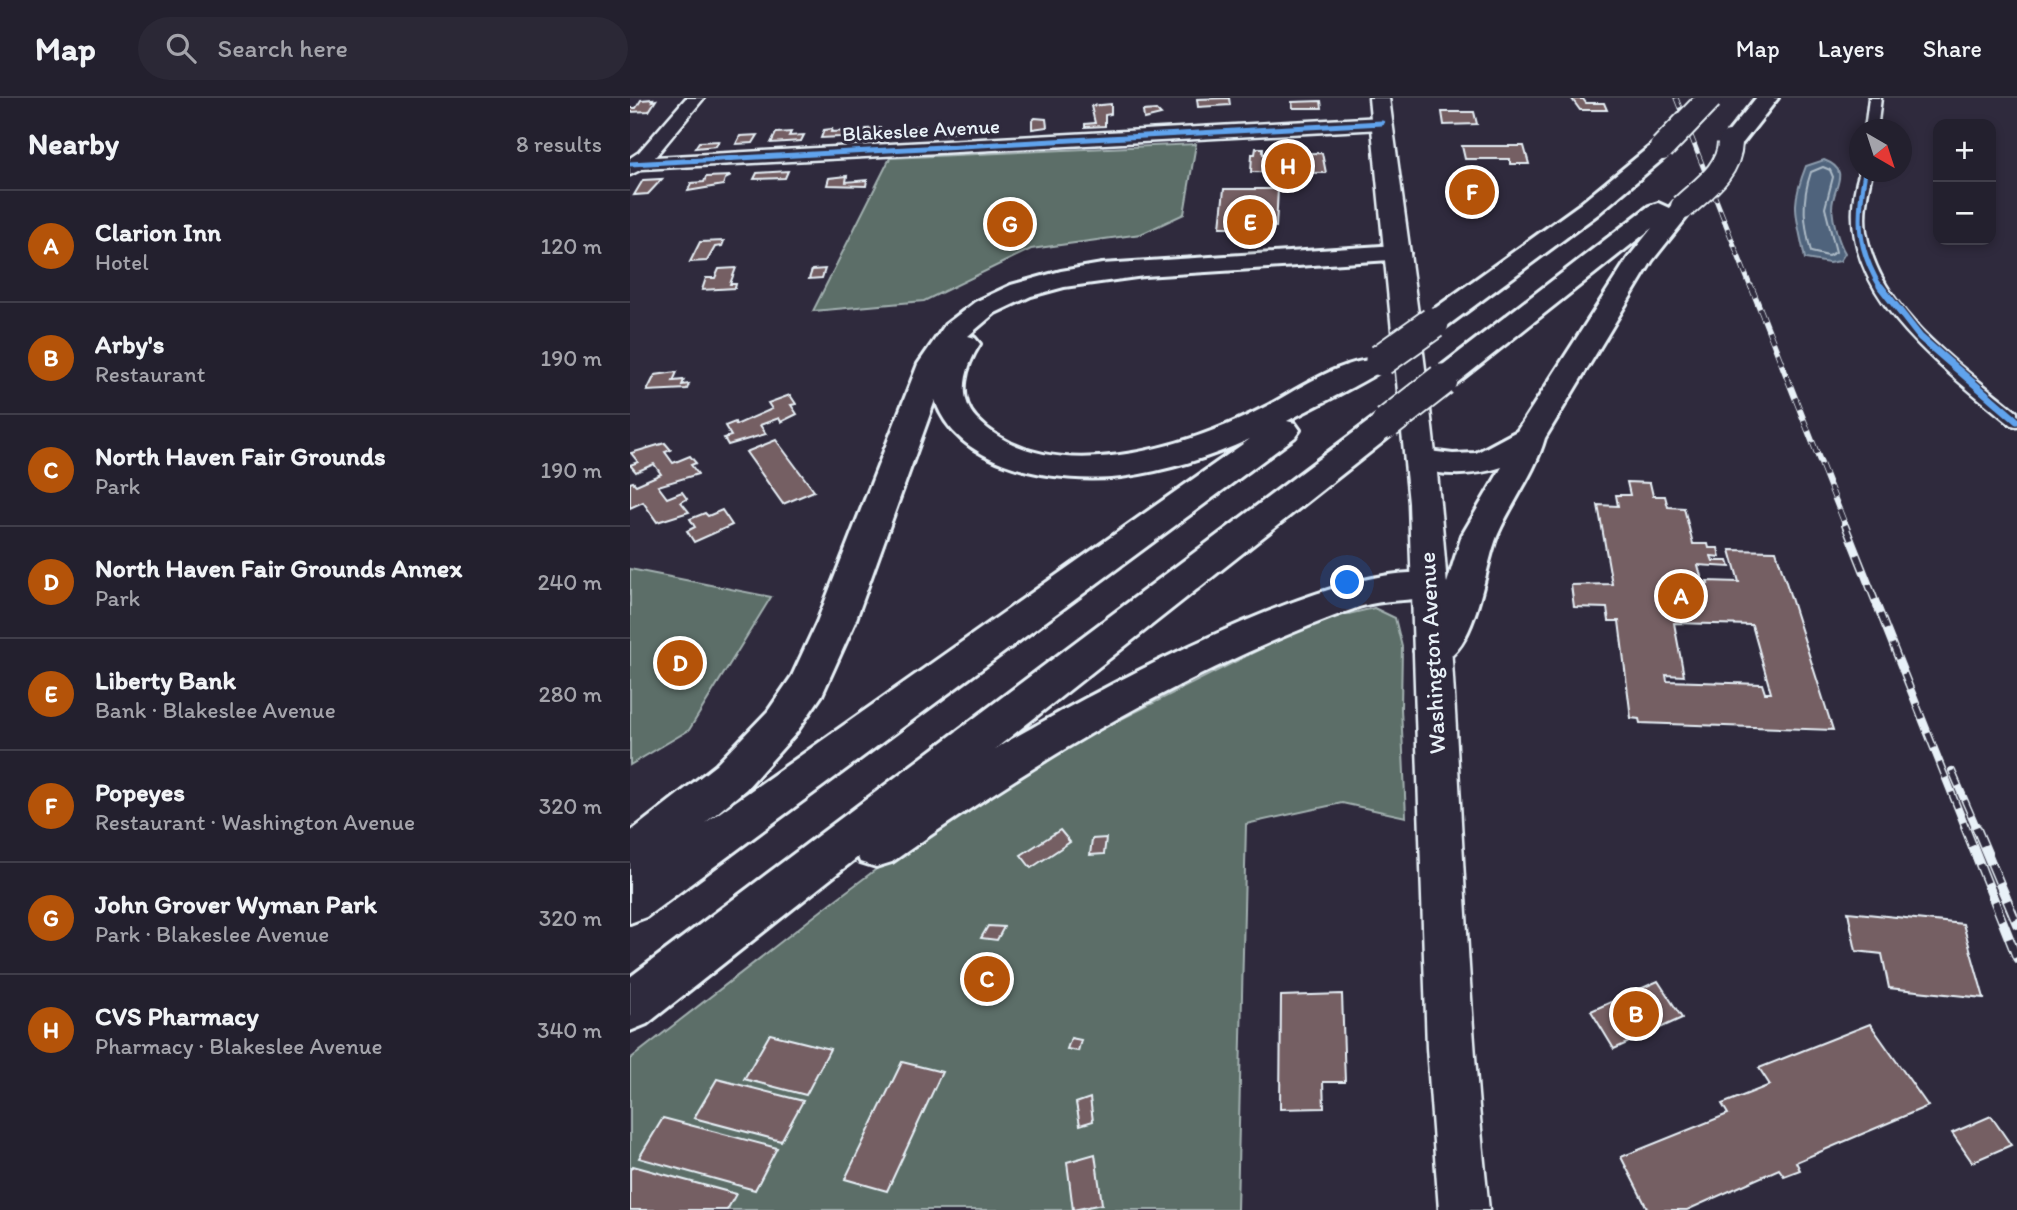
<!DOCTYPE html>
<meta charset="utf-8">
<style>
body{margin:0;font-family:Itim,sans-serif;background:#2b2836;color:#f1f3f6}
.controls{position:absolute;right:21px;top:21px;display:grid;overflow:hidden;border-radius:14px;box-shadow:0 4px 10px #0003}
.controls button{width:63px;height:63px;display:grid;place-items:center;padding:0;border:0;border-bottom:2px solid #403e4a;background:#23202e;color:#f1f3f6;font:35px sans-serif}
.compass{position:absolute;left:1219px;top:21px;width:63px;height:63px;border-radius:50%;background:#23202e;box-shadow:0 4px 10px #0003;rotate:141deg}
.you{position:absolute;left:718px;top:485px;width:24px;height:24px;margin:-18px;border:5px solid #fff;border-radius:50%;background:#1a73e8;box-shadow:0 0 0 10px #1a73e833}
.badge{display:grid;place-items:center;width:46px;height:46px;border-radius:50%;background:#b45309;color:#fff;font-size:23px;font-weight:700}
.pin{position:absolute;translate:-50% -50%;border:4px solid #fff;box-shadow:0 2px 7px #0006}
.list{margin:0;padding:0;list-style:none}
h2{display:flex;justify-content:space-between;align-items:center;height:91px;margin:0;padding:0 28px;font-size:30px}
h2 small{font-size:23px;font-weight:400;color:#a3a3aa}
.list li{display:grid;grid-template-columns:46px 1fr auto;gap:21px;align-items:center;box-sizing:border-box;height:112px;padding:0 28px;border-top:2px solid #403e4a}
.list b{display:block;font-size:26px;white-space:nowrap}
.list p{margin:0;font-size:23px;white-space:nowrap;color:#a3a3aa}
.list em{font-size:23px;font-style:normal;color:#a3a3aa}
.icon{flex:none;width:38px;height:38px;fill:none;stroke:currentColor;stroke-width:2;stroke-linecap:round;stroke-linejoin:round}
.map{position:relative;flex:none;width:1387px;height:1112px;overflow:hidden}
header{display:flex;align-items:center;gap:42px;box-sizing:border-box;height:98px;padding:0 35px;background:#23202e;border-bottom:2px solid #403e4a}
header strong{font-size:33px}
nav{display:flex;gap:38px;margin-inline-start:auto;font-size:24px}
.search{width:490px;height:63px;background:#2b2836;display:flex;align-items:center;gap:18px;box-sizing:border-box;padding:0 24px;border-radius:38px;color:#a3a3aa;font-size:26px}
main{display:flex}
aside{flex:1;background:#23202e}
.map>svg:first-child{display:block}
.green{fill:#5b6e67;stroke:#a2b0b0;stroke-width:2}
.water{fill:#50647b;stroke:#8d9cad;stroke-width:2}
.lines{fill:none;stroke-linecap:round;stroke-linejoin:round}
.shore{stroke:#abb9c6;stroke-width:2}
.building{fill:#755e63;stroke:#e8f1f8;stroke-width:2;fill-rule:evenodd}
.street-casing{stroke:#e8f1f8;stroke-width:5}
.secondary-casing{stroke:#e8f1f8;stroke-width:5}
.primary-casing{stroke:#e8f1f8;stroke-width:5}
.highway-casing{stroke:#e8f1f8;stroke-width:6}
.street{fill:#2f2a3d;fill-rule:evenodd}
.secondary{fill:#2f2a3d;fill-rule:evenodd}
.primary{fill:#2f2a3d;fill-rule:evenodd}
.highway{fill:#2f2a3d;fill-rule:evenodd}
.rail-far3-casing{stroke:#e8f1f8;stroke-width:5}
.rail-far2-casing{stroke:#e8f1f8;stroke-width:6}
.rail-far1-casing{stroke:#e8f1f8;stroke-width:8}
.rail-casing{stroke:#e8f1f8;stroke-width:10}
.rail-far3{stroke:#2f2a3d;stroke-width:3.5;stroke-dasharray:10;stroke-linecap:butt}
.rail-far2{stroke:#2f2a3d;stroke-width:4.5;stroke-dasharray:12;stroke-linecap:butt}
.rail-far1{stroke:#2f2a3d;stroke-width:5;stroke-dasharray:16;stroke-linecap:butt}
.rail{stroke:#2f2a3d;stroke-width:7;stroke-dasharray:20;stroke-linecap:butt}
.highway-bridge-far1-casing{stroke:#e8f1f8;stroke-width:28;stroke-linecap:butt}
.highway-bridge-casing{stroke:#e8f1f8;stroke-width:35;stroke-linecap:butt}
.highway-bridge-far1{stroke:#2f2a3d;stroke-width:24}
.highway-bridge{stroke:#2f2a3d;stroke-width:31}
.cycleway-far1-casing{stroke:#2f2a3d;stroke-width:8}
.cycleway-casing{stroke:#2f2a3d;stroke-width:10}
.cycleway-far1{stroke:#60a3ed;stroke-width:5}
.cycleway{stroke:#60a3ed;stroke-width:7}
.labels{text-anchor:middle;stroke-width:6;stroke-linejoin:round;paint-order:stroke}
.far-street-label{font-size:21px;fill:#e8f1f8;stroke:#2f2a3d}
.street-label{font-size:24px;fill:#e8f1f8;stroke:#2f2a3d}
</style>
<header>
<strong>Map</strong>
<div class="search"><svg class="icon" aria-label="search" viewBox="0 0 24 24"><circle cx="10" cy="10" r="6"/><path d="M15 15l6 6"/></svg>Search here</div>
<nav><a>Map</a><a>Layers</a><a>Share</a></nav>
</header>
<main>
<aside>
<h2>Nearby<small>8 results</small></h2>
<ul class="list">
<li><span class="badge">A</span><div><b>Clarion Inn</b><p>Hotel</p></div><em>120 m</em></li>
<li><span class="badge">B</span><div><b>Arby's</b><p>Restaurant</p></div><em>190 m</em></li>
<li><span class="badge">C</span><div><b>North Haven Fair Grounds</b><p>Park</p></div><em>190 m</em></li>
<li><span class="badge">D</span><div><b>North Haven Fair Grounds Annex</b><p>Park</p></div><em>240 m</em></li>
<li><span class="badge">E</span><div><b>Liberty Bank</b><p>Bank · Blakeslee Avenue</p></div><em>280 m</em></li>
<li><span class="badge">F</span><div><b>Popeyes</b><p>Restaurant · Washington Avenue</p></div><em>320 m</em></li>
<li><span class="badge">G</span><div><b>John Grover Wyman Park</b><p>Park · Blakeslee Avenue</p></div><em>320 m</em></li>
<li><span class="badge">H</span><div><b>CVS Pharmacy</b><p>Pharmacy · Blakeslee Avenue</p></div><em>340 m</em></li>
</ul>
</aside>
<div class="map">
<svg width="1387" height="1112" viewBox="0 0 1387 1112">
<rect width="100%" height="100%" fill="#2f2a3d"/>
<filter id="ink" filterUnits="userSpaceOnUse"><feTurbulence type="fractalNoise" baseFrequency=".0143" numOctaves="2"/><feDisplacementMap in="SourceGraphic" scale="14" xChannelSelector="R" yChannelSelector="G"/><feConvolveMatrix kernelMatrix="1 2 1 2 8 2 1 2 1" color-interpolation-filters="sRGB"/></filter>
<g filter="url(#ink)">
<g class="green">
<polygon points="566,46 554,116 511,136 401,151 294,203 183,213 260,60"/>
<polygon points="0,471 141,499 59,632 0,667"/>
<polygon points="744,510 765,520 772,549 771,610 776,719 712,705 616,726 607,1112 0,1112 0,961 205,802 304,728 418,658 646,543 697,521"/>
</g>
<path class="water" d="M1194,62C1223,73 1202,89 1202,110C1203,124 1208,143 1215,155L1210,163L1199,165L1175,161C1167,117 1159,111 1176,68Z"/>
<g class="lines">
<path class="shore" d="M1193,69L1200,72L1203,79L1195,110L1206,154L1198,158L1181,154C1174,125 1171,103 1181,74Z"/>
</g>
<g class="building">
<polygon points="599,0 600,7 568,9 567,1"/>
<polygon points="23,1 22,3 26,2 19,13 0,14 0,10 6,10 11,2"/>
<polygon points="942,1 953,1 956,5 974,5 977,12 950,12"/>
<polygon points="691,3 692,10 663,10 662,4"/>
<polygon points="481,6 481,16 475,17 475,28 455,29 455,26 465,25 461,8"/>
<polygon points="526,12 531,17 514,21 513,13"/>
<polygon points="812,14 844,14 847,26 814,27"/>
<polygon points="405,20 416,21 417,29 402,31 402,23"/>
<polygon points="327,26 326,34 311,36 313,27"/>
<polygon points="293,28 291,36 275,38 278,29"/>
<polygon points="250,30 248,38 234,39 236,31"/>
<polygon points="202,31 201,34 219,33 218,37 210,39 191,40 194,32"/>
<polygon points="161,34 159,38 174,37 171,43 141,45 146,35"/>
<polygon points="128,37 123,45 106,46 110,38"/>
<polygon points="89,43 86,48 65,50 69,44"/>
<polygon points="832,48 894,48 899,66 880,66 880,61 835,61"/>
<polygon points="626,50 633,50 633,56 692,55 696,75 621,74 622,56 625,56"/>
<polygon points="158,73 155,80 124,81 127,75"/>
<polygon points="101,78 95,81 93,87 58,93 61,85 74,84 76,79"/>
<polygon points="217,78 216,84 237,82 236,88 197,87 199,80"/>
<polygon points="32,81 18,96 4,97 13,82"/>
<polygon points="831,83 849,83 854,104 835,104"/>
<polygon points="594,91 648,91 646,129 625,129 625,133 615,133 615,129 590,129"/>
<polygon points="94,143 92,148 85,149 77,163 60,164 70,144"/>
<polygon points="106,170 100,186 106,186 105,190 72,192 76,180 85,180 89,171"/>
<polygon points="195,171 192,180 179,181 182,172"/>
<polygon points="47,274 43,283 54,282 52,287 59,286 57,291 17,293 25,277"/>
<polygon points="160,297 166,306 161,307 167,316 151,324 149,320 130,327 136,336 98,347 94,340 101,338 95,328 105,324 106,327 142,311 138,305"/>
<polygon points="146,342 184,393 153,406 116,354"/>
<polygon points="35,345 41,352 35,354 43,365 60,358 66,365 61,367 68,376 28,388 37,400 52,394 57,401 51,404 59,414 27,424 13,404 0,410 0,385 3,384 6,387 31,376 24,366 6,374 0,367 8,364 1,355"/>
<path d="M997,384L1020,385L1023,398H1035L1038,409L1054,410L1063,446H1078L1079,450H1088L1090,459L1081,458L1083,463H1098L1100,469L1068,467L1073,486H1078L1077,483L1109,484L1100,452L1146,453L1203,632L1010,625L1009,621L1001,620L989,523H979L977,510L944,509L941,487L982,486L968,407L988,408L986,397H1000ZM1044,525L1122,527L1141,595H1135L1132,586L1037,583L1036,577L1054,578Z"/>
<polygon points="92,412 102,427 64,444 57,433 65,429 60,421 75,415 78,418"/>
<polygon points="430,732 440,744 401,770 391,757"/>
<polygon points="476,740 474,756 460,757 462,741"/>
<polygon points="1218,814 1333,826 1354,900 1259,890 1252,856 1226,853"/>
<polygon points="358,828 374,829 367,842 351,840"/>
<polygon points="1028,883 1052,920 984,951 961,913"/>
<polygon points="712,896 715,984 693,984 694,1010 650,1011 651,898"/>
<polygon points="1240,926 1298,1008 1166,1064 1170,1072 1154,1078 1149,1071 1057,1112 1018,1112 991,1059 1098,1016 1092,1006 1140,987 1129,970"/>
<polygon points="140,936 200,951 176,997 114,981"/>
<polygon points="441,940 451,942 448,953 437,951"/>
<polygon points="272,964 312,974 257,1093 215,1081"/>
<polygon points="87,981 173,1003 151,1043 64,1020"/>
<polygon points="460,1000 463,1023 450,1027 446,1005"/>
<polygon points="1361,1018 1381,1047 1342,1064 1322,1035"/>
<polygon points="33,1020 147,1050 125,1092 9,1060"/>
<polygon points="465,1056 472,1106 443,1112 437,1064"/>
<polygon points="3,1068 106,1096 97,1112 0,1112 0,1072"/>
</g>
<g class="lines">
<g class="street-casing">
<g id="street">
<polygon points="1239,0 1251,0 1247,32 1235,32"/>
<path d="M1230,73L1242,74C1238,93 1233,113 1236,133C1249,213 1329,266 1387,314V328L1381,327C1306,264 1193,185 1230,73Z"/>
</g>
</g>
<g class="secondary-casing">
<polygon id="secondary" points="56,0 74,0 25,59 752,19 761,25 752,31 12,71 0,77 0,60 9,54"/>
</g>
<g class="primary-casing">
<path id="primary" d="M739,0H759C779,154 803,308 815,462C832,679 835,896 859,1112H809L797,950L779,405Z"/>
</g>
<g class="highway-casing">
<g id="highway">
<polygon points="1126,0 1148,0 1112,46 1096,46 1093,41"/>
<polygon points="1032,43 1040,45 1044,50 1040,55 968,116 813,231 803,234 793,231 789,225 793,219 950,106 1024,45"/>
<path d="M1053,102L1062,104L1065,109L1022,163L915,340C905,375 882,404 868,436C852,471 846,581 789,563L784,553L805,524L815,492L813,496C786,504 756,500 729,509C561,569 407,662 262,764L246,769L230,764L228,759L17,926L0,933V879L746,318L757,315L768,318L773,325L768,332L365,651C450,601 721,451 813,478L817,485L832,437L872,369C840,379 812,378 779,369L775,362L779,355L791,352L823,356L846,355L887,333L998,160L1022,130L823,288L812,291L801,288L797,282L801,276L1019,108L1028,105L1039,110L1044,104Z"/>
<path d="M767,147L776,149L780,155L776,161L514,178L434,189L401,198L365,215L338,238L345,240L350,246C336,268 326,298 346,320C416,394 559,349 635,309C664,294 720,255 752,263L756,269C751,276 672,315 657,323L665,325L670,332L665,339L16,819L0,825V734L86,667L138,613L162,578L187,524L288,266L315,227L345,204L381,187L431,173L472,166ZM305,302C328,371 428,386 491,379C535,373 580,360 620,341L75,725L116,691L166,635L192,597L225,524Z"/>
</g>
</g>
<use href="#street" class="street"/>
<use href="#secondary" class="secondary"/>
<use href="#primary" class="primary"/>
<use href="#highway" class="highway"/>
<g class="rail-far3-casing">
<polyline id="rail-far3" points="1046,0 1121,190"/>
</g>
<g class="rail-far2-casing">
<polyline id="rail-far2" points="1121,188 1216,429"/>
</g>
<g class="rail-far1-casing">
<g id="rail-far1">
<polyline points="1215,427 1336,731"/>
<polyline points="1322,673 1347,731"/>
</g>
</g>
<g class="rail-casing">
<g id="rail">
<polyline points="1335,729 1387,860"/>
<polyline points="1346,729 1387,826"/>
</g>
</g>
<use href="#rail-far3" class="rail-far3"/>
<use href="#rail-far2" class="rail-far2"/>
<use href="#rail-far1" class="rail-far1"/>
<use href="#rail" class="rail"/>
<g class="highway-bridge-far1-casing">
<g id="highway-bridge-far1">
<polyline points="1032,50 1080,0"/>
<path d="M1053,109C1072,91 1099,74 1100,45"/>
</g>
</g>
<g class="highway-bridge-casing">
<g id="highway-bridge">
<polyline points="751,262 803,225"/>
<polyline points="757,325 812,282"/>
</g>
</g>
<use href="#highway-bridge-far1" class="highway-bridge-far1"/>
<use href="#highway-bridge" class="highway-bridge"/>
<g class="cycleway-far1-casing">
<g id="cycleway-far1">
<polyline points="0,66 752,25"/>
<path d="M1235,74C1227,119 1226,149 1251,190"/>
</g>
</g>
<g class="cycleway-casing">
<polyline id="cycleway" points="1250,188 1290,239 1387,323"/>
</g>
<use href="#cycleway-far1" class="cycleway-far1"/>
<use href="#cycleway" class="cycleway"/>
</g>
</g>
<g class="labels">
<g class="far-street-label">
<text transform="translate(291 32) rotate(-3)" y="7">Blakeslee Avenue</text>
</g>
<g class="street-label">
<text transform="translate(802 555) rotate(-93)" y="8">Washington Avenue</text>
</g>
</g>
</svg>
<div class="controls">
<button>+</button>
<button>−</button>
</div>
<svg class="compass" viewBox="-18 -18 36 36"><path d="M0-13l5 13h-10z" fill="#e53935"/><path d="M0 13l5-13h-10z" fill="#a3a3aa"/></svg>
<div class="you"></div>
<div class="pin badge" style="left:1051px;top:498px">A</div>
<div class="pin badge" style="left:1006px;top:916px">B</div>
<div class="pin badge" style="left:357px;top:881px">C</div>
<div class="pin badge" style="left:50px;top:565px">D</div>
<div class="pin badge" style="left:620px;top:124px">E</div>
<div class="pin badge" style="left:842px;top:94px">F</div>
<div class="pin badge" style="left:380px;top:126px">G</div>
<div class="pin badge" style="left:658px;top:68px">H</div>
</div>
</main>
